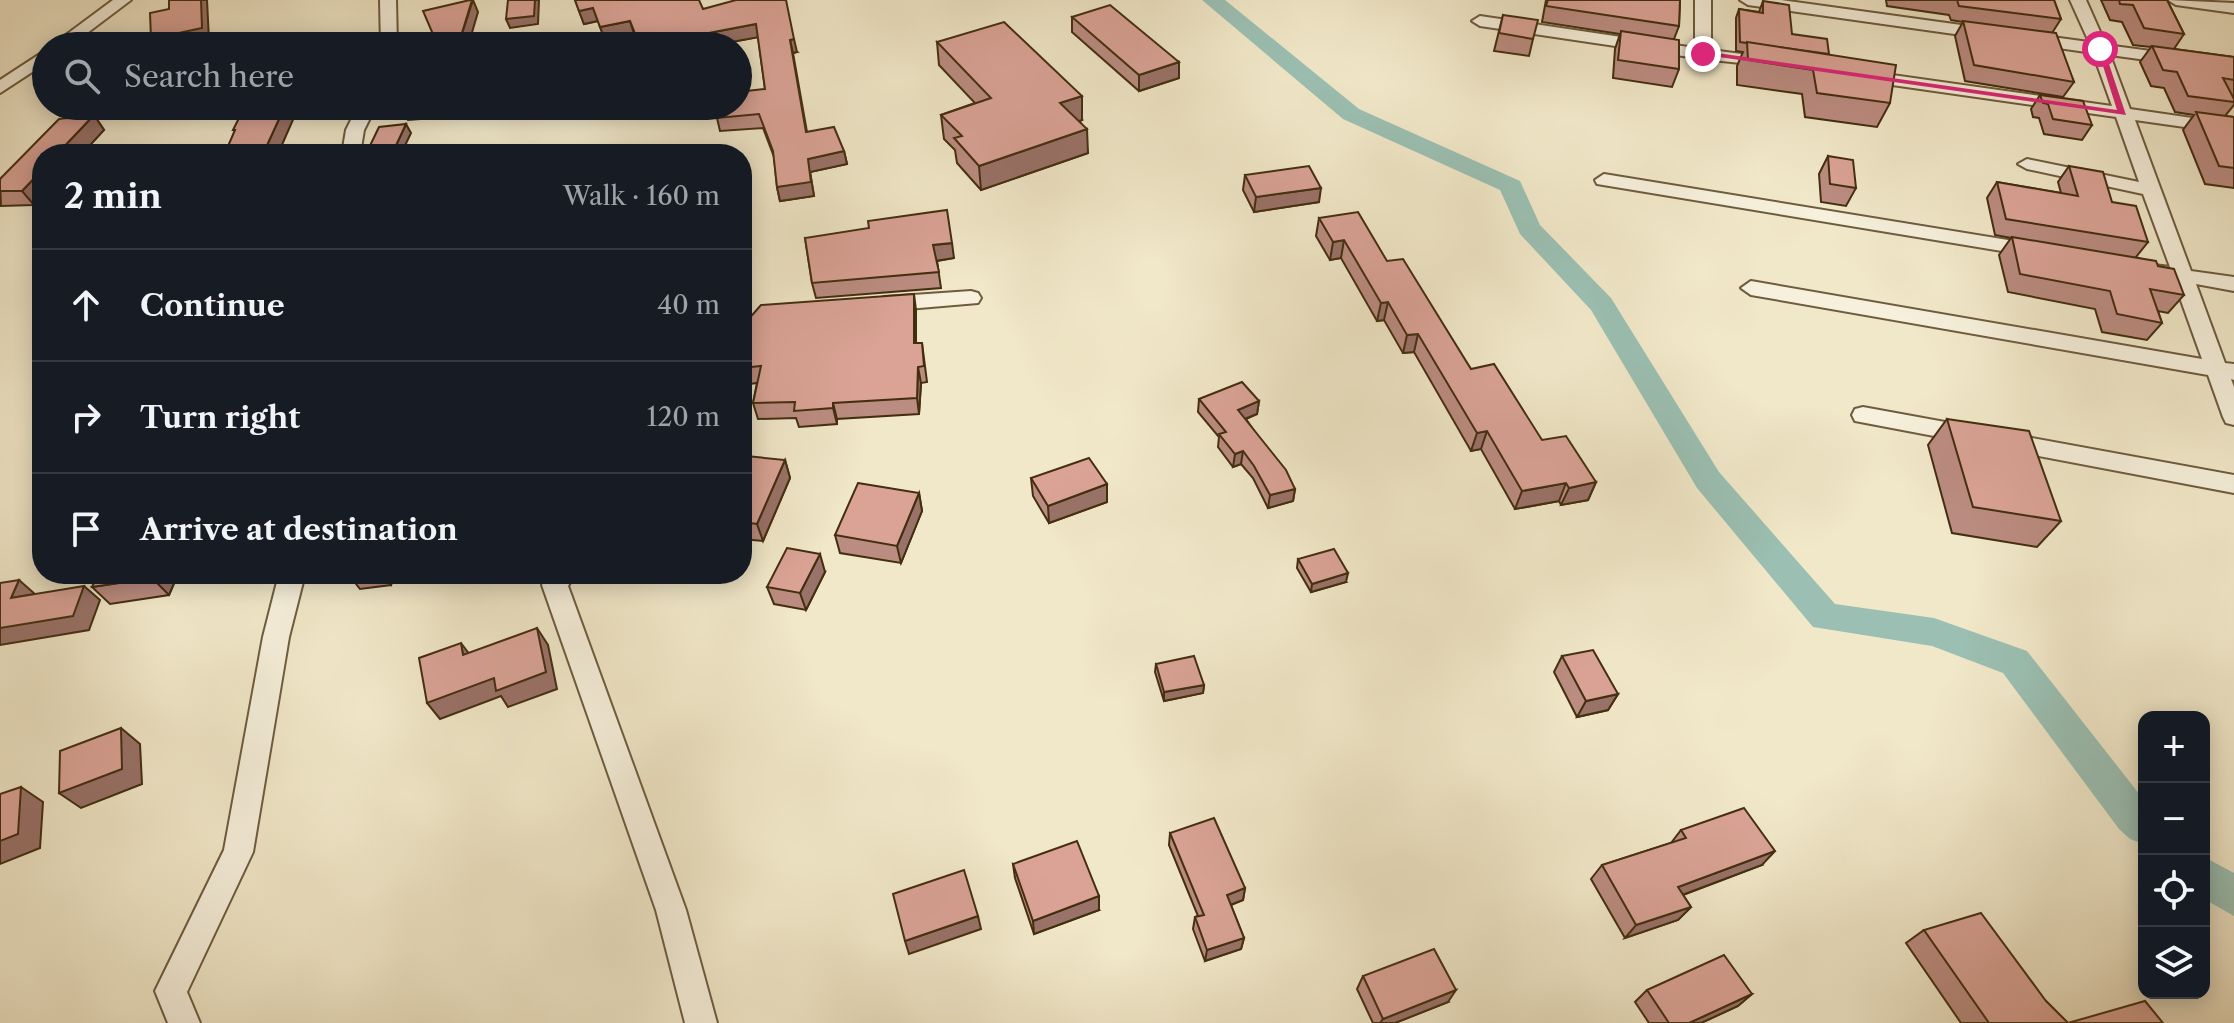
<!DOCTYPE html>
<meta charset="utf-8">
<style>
body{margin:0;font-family:"Libre Caslon Text",serif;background:#20242c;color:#f1f3f6}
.controls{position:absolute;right:24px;bottom:24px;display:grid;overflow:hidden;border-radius:16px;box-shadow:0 4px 20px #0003}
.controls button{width:72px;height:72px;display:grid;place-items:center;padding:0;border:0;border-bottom:2px solid #363941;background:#171b24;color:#f1f3f6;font:40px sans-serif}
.stop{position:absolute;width:24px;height:24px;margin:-18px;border:6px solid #db2777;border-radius:50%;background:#fff}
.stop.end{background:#db2777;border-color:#fff;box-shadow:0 2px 8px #0008}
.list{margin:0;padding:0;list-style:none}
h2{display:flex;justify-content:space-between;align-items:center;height:104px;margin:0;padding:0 32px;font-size:34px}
h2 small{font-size:26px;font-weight:400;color:#9ea1a6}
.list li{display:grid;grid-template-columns:52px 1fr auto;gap:24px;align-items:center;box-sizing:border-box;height:112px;padding:0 32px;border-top:2px solid #363941}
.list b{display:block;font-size:30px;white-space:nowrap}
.list em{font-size:26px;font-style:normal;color:#9ea1a6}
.icon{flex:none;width:44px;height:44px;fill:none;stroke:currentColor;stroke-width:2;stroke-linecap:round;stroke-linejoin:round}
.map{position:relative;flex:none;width:2234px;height:1023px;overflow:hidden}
.search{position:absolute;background:#171b24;box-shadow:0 4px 20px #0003;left:32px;top:32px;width:720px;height:88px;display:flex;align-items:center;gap:20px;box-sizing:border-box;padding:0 28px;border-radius:44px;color:#9ea1a6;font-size:30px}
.panel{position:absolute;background:#171b24;box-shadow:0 4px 20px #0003;left:32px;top:144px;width:720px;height:440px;border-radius:32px}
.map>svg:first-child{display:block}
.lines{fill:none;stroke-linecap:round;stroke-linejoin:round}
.canal{fill:#9bc0b3;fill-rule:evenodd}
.street-casing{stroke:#6e5c3e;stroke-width:4}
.street{fill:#f6f0dc;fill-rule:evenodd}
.wall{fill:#bb8c81;stroke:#432e10;stroke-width:2}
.shaded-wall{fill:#997269;stroke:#432e10;stroke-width:2}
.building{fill:#daa396;stroke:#432e10;stroke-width:2}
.route{fill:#db2777}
</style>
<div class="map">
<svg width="2234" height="1023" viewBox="0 0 2234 1023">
<rect width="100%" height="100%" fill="#f1e8c9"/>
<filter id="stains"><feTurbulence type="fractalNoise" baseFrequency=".0025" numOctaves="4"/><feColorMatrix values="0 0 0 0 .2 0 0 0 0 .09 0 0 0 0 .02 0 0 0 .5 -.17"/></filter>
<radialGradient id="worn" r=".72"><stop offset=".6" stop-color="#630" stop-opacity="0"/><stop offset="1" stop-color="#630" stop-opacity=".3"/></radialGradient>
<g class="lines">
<g class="canal">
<polygon points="1202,0 1225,0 1359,109 1520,181 1540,225 1611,298 1719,472 1835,604 1934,618 2027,651 2144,800 2144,844 2130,839 2119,829 2003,673 1932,646 1813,627 1697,488 1591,310 1520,234 1500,190 1343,119"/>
<polygon points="2204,857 2234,873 2234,916 2204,899"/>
</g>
<g class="street-casing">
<g id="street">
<polygon points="113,0 131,0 70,46 51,46"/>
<polygon points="380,0 396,0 397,46 381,46"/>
<polygon points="1695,0 1711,0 1711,50 1772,58 1778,59 1780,63 1778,67 1703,59 1480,26 1472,21 1480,16 1695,48"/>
<polygon points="1740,0 1781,0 1990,29 1998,34 1990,39 1748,5"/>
<polygon points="2070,0 2086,0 2106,45 2234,62 2234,72 2110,55 2130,109 2234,124 2234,134 2135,120 2191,271 2234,277 2234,291 2196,284 2225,363 2234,364 2234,380 2231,379 2234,387 2234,425 2226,423 2223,417 2208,375 1751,295 1741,288 1751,281 2202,359 2174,281 2139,275 2136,270 2146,264 2170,267 2143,194 2027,169 2018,164 2027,159 2139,182 2116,117 1864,81 1856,76 1864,71 2112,106 2093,53 2030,44 2022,39 2030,34 2089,42"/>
<polygon points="2168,0 2234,3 2234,13 2176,5"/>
<polygon points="46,50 46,63 0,93 0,80"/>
<polygon points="358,106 376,106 364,130 360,154 342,154 346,130"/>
<polygon points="1604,174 2038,245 2048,251 2038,257 1597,184 1595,180"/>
<polygon points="971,291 978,293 981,298 978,303 884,311 874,304 884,297"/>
<polygon points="1863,407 2234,475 2234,493 1855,421 1852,415 1855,409"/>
<polygon points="279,574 305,574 289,637 253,852 187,992 200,1023 168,1023 155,991 224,850 263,637"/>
<polygon points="549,574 575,574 568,586 686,910 717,1023 685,1023 656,910 542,585"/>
</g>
</g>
<use href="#street" class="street"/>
</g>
<g class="wall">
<polygon points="575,0 703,9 797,52 793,53 807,132 844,151 847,164 810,172 814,196 780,201 777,187 774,157 763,128 720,131 717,118 765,89 758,37 711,46 639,46 634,34 605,40 598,21 584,24"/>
<polygon points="1546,0 1680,0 1679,26 1674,39 1679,69 1672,87 1613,78 1615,49 1620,34 1542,22"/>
<polygon points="1886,0 2054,0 2061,19 2052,33 2074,82 2063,97 1965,81 1955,36 1963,22 1951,20 1949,15 1887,6"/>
<polygon points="2101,0 2167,0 2184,34 2174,49 2234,57 2234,105 2225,116 2234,117 2234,188 2205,184 2183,130 2194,115 2175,112 2164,88 2151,86 2140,62 2151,47 2133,45 2122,22 2110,20"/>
<polygon points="1763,1 1792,34 1829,55 1890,103 1877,127 1805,117 1802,94 1737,85 1737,66 1743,52 1736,51 1736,18 1739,9 1759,12"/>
<polygon points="1503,15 1533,39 1529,56 1494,51"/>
<polygon points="1072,17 1179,62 1179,78 1139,91 1072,32"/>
<polygon points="937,42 1082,120 1080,121 1088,153 981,190 957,163 955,150 944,139 941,115 975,103 939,65"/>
<polygon points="2040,95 2092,125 2082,140 2044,134 2039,118 2033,117 2031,109"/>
<polygon points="401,106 449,106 446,117 408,120"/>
<polygon points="94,115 104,130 34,205 1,206 0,179"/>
<polygon points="1828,156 1856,188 1846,206 1821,202 1819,174"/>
<polygon points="2069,166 2112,202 2148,242 2136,257 2158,266 2184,295 2168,313 2158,311 2162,323 2147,340 2102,332 2095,309 2008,292 1999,255 2011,238 1995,235 1987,198 1997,182 2061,193 2058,182"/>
<polygon points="1245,175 1319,202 1254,212 1243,190"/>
<polygon points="1319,218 1387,261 1471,369 1542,440 1596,482 1588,500 1561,505 1559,501 1515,509 1481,449 1471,451 1414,352 1403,353 1384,320 1377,321 1341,258 1330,260 1316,236"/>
<polygon points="805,238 954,258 937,261 941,288 816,298 812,283"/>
<polygon points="916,310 916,343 922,343 927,382 921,383 919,414 837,419 837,424 799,427 796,418 758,419 753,403 757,383 742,385 742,323"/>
<polygon points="1199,399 1259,401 1257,414 1246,419 1295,489 1293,501 1268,508 1253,478 1241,464 1233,467 1218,447 1219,437 1198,412"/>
<polygon points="1947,419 2061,521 2037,547 1952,533 1928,445"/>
<polygon points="785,460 790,478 763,541 742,539 742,464"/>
<polygon points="1031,478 1107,484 1107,502 1049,523 1033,496"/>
<polygon points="919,493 922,511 901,563 840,553 835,535"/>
<polygon points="1298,559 1346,582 1311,592 1297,568"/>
<polygon points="825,572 806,610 774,604 767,587"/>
<polygon points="178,574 169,595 110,604 92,587"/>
<polygon points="395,574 391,585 360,589 353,580"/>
<polygon points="1562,656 1618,694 1608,710 1577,717 1554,672"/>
<polygon points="1156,664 1204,685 1203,693 1164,701 1155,672"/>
<polygon points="1681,830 1762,865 1683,895 1691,907 1678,920 1625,938 1591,879 1602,865 1671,843"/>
<polygon points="1170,833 1245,888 1243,900 1231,905 1244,938 1241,949 1205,961 1193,929 1195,917 1198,916 1169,845"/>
<polygon points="1013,864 1099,910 1034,934 1015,878"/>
<polygon points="1924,930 2046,1001 2068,1023 1961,1023 1906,943"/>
<polygon points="1363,976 1448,1002 1395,1023 1373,1023 1357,989"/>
<polygon points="1647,990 1752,994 1738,1006 1701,1023 1649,1023 1635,1002"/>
</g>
<g class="shaded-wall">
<polygon points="201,0 207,0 209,40 180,46 156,46 151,39"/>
<polygon points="473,0 478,12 468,46 458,46"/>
<polygon points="535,0 539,0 538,24 510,28 506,19"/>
<polygon points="593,8 598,21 584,24 579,11"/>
<polygon points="630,21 634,34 605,40 600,27"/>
<polygon points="756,24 759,37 710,46 674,46 672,40"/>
<polygon points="794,39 797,52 793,53 790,40"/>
<polygon points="1179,62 1179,78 1139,91 1139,75"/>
<polygon points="1082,96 1082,120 1061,127 1060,103"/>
<polygon points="285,106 299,106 278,154 263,154"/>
<polygon points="441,106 449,106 446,117"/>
<polygon points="529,106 529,116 502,119 498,110"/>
<polygon points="94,115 104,130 82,154 57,154"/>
<polygon points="406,124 411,133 401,154 392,154"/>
<polygon points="1087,129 1088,153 981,190 979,166"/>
<polygon points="844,151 847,164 810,172 814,196 780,201 777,187 808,159"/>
<polygon points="42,170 42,197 34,205 22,191"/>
<polygon points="1321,188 1319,202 1254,212 1256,197"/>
<polygon points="1344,240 1341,258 1330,260 1333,242"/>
<polygon points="952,243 954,258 935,261 933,245"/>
<polygon points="914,294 916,310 916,360 914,343"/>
<polygon points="1388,302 1384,320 1377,321 1381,303"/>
<polygon points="1418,334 1414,352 1403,353 1407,335"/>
<polygon points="918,367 921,383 919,414 917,398"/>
<polygon points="1259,401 1257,414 1237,422 1238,410"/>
<polygon points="833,403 837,419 837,424 833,408"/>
<polygon points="1487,431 1481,449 1471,451 1477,433"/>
<polygon points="1243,451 1241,464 1233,467 1235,454"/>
<polygon points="785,460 790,478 763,541 757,524"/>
<polygon points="1596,482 1588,500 1561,505 1569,488"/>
<polygon points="1566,483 1559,501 1515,509 1522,491"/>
<polygon points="1107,484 1107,502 1049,523 1048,506"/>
<polygon points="1295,489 1293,501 1268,508 1270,495"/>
<polygon points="919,493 922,511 901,563 897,546"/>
<polygon points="820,554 825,572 806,610 800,593"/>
<polygon points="1348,573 1346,582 1311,592 1312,584"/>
<polygon points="154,574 178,574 169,595 152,578"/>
<polygon points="386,574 395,574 391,585 385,577"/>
<polygon points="19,580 35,594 11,598"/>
<polygon points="84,586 100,600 89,630 0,645 0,628"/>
<polygon points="537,628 548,645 557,689 508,707 501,696 440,719 427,703"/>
<polygon points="461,643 473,659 463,655"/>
<polygon points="1204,685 1203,693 1164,701 1164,692"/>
<polygon points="1618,694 1608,710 1577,717 1586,701"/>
<polygon points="121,728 140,744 142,784 81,808 59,793"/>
<polygon points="21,787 43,802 40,848 0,864 0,841"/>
<polygon points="1775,851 1762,865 1666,901 1678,887"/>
<polygon points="1245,888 1243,900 1225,907 1227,895"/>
<polygon points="1099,896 1099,910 1034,934 1033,921"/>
<polygon points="1691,907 1678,920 1625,938 1636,925"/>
<polygon points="978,916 981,929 909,954 905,941"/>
<polygon points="1244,938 1241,949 1205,961 1207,950"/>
<polygon points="1456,990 1448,1002 1395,1023 1380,1023 1383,1019"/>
<polygon points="1752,994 1738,1006 1701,1023 1689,1023"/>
</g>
<g class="building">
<polygon points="169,0 201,0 202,28 151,39 150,13 169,9"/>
<polygon points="470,0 472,0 458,46 438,46 423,11"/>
<polygon points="508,0 535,0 534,16 506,19"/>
<polygon points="575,0 699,0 703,9 736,0 786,0 794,39 790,40 806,132 834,127 844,151 808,159 811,182 777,187 773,151 759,114 717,118 715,106 738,106 738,92 765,89 756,24 672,40 675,46 640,46 630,21 600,27 593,8 579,11"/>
<polygon points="1548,0 1680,0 1679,26 1546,6"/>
<polygon points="1955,0 2054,0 2061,19 1959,6 1957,0"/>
<polygon points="2119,0 2167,0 2184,34 2144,28 2133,5 2120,4"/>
<polygon points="1763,1 1789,5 1792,34 1827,39 1829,54 1740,42 1739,9 1763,13"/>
<polygon points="1110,5 1179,62 1139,75 1072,17"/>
<polygon points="1503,15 1538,20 1533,39 1499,33"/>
<polygon points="1963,21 2056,33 2074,82 1974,65"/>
<polygon points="1004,22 1082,96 1060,103 1087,129 979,166 954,138 962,136 941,115 991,98 937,42"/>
<polygon points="1621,31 1679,40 1679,69 1618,60"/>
<polygon points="1747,42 1896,65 1890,103 1817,93 1813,70 1748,60"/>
<polygon points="2152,46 2234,57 2234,80 2223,78 2234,99 2234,102 2188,96 2177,72 2163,70"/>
<polygon points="2040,95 2083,101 2092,125 2053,119 2048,104 2043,103"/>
<polygon points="245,106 285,106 263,154 234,154 235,152 225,153 235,130 233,130"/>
<polygon points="499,106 525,106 498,110"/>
<polygon points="2196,112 2234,117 2234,168 2219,166"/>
<polygon points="94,115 57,154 42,154 42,170 22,191 0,191 0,179 59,119"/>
<polygon points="406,124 392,154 366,154 379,127"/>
<polygon points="1828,156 1853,160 1856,188 1830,184"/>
<polygon points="1309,166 1321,188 1256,197 1245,175"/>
<polygon points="2069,166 2103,172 2112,202 2136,206 2148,242 2006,219 1997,182 2078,196"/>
<polygon points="947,210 952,243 933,245 939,272 812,283 805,238 869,228 868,221"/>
<polygon points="1358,212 1387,261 1403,259 1471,369 1494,364 1542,440 1566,436 1596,482 1569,488 1566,483 1522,491 1487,431 1477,433 1418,334 1407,335 1388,302 1381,303 1344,240 1333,242 1319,218"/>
<polygon points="2012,237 2156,261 2158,266 2174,269 2184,295 2150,289 2162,323 2117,314 2110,291 2020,274"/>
<polygon points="914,294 914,343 922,343 924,366 918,367 917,398 833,403 833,408 794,411 795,402 753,403 761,366 742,368 742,323 746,322 761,305"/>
<polygon points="1242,382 1259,401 1238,410 1286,470 1295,489 1270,495 1254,466 1243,451 1235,454 1219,434 1226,432 1199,399"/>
<polygon points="1947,419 2029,431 2061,521 1973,507"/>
<polygon points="746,456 785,460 757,524 742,522 742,464"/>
<polygon points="1089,458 1107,484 1048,506 1031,478"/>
<polygon points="858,483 919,493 897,546 835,535"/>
<polygon points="787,548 820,554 800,593 767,587"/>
<polygon points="1334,549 1348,573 1312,584 1298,559"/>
<polygon points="98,574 154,574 152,578 92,587"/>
<polygon points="355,574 386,574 385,577 353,580"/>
<polygon points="19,580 11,598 84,586 73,616 0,628 0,583"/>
<polygon points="537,628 546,672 496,691 494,678 427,703 419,658 461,643 463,655"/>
<polygon points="1593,650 1618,694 1586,701 1562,656"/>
<polygon points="1194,656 1204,685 1164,692 1156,664"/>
<polygon points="121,728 122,769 59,793 60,751"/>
<polygon points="21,787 18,834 0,841 0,794"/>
<polygon points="1744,808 1775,851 1678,887 1691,907 1636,925 1602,865 1686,838 1681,830"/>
<polygon points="1214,818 1245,888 1227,895 1244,938 1207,950 1195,917 1204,915 1170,833"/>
<polygon points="1077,841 1099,896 1033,921 1013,864"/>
<polygon points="964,870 978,916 905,941 893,894"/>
<polygon points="1981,913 2046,1001 2068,1023 1989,1023 1924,930"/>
<polygon points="1434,949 1456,990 1383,1019 1363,976"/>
<polygon points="1724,955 1752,994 1689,1023 1669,1023 1647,990"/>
<polygon points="2145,1001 2163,1023 2068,1023"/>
</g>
<polygon class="route" points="2097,47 2104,49 2126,115 1698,54 1703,51 2117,110"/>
<rect width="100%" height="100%" filter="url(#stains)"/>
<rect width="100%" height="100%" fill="url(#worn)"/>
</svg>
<div class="controls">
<button>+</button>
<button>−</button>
<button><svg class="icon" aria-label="locate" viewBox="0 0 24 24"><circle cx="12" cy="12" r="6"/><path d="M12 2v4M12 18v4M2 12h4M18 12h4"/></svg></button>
<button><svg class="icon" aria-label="layers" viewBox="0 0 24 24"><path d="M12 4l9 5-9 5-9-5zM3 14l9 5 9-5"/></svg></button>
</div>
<div class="stop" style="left:2100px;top:49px"></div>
<div class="stop end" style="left:1703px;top:54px"></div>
<div class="search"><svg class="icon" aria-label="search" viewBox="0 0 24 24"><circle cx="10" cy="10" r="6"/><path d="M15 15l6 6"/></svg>Search here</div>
<section class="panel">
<h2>2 min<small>Walk · 160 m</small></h2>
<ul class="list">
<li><svg class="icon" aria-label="ahead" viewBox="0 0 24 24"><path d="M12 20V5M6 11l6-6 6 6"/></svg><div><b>Continue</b></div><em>40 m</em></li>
<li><svg class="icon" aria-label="right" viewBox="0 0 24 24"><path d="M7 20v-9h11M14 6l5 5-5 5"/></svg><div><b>Turn right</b></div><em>120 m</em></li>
<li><svg class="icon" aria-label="arrive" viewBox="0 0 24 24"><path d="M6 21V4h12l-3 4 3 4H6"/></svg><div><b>Arrive at destination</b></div></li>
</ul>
</section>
</div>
